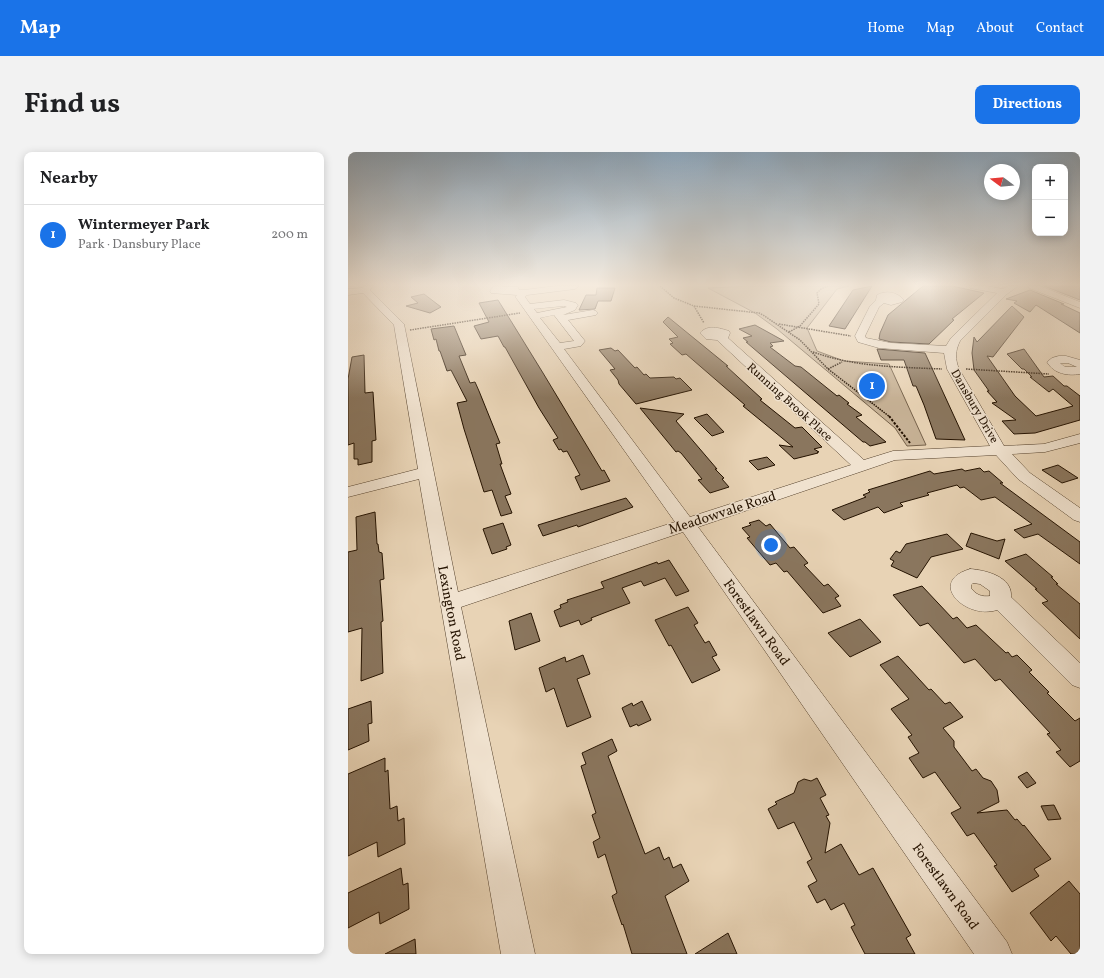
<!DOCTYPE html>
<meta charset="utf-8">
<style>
body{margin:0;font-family:Vollkorn,serif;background:#f2f2f2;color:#202124}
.controls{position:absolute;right:12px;top:12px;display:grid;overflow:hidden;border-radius:8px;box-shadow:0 2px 10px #0003}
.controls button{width:36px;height:36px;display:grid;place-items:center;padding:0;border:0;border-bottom:1px solid #e0e0e0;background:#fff;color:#202124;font:20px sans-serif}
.compass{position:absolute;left:636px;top:12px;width:36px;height:36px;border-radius:50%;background:#fff;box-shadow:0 2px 10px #0003;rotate:286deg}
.you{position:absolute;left:423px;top:393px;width:14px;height:14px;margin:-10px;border:3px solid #fff;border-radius:50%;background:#1a73e8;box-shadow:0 0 0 6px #1a73e833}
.badge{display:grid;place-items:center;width:26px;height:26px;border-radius:50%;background:#1a73e8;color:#fff;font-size:13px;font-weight:700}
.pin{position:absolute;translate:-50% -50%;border:2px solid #fff;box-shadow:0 1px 4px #0006}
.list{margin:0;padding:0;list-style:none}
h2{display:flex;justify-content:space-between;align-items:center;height:52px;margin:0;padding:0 16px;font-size:17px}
h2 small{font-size:13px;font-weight:400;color:#757577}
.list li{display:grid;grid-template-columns:26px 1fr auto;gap:12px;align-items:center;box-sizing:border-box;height:60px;padding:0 16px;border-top:1px solid #e0e0e0}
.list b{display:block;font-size:15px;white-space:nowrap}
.list p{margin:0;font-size:13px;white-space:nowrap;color:#757577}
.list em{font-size:13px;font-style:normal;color:#757577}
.map{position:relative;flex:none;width:732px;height:802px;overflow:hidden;border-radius:8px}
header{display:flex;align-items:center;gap:24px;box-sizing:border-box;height:56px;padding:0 20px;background:#1a73e8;color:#fff}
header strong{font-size:19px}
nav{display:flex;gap:22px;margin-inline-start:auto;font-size:14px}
.intro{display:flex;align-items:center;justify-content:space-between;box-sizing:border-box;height:96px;padding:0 24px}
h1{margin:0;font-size:28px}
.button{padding:10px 18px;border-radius:8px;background:#1a73e8;color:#fff;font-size:14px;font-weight:700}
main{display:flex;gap:24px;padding:0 24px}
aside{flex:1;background:#fff;border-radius:8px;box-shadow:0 2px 10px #0003}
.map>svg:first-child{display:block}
.green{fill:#c7b296;stroke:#76624b}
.building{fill:#8a765e;stroke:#241200}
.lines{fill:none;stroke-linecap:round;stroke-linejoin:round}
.minor-casing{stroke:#55422d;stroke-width:1}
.path-far1{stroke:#241200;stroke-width:1.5;stroke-dasharray:1.5 1;stroke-linecap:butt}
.path{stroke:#241200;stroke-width:2;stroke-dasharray:2.5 1.5;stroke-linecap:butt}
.minor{fill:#f0e2cf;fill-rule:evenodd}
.labels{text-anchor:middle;stroke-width:3;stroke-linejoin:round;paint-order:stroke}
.far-street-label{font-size:12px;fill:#241200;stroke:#f0e2cf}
.street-label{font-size:14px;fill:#241200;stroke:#f0e2cf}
</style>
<header>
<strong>Map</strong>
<nav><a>Home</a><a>Map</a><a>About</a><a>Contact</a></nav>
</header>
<div class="intro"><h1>Find us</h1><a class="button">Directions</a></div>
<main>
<aside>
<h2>Nearby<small></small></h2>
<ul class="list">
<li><span class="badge">1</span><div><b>Wintermeyer Park</b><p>Park · Dansbury Place</p></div><em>200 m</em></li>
</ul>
</aside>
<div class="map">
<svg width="732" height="802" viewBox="0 0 732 802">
<rect width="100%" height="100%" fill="#e8d3b5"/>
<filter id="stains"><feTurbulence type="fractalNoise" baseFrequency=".005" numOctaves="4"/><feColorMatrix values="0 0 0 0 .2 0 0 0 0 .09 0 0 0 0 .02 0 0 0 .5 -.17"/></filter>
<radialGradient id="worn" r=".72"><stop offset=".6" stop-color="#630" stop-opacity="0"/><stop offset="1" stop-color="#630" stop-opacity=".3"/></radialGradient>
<polygon class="green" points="404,134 501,134 489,137 459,176 469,199 496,209 541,212 578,293 559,294 547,276 429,177 407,161 360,136"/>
<g class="building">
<polygon points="524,134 497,177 481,174 505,138"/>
<polygon points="575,134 604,134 636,141 604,167 606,168 581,192 543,190 531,187 532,181 540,163"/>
<polygon points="696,134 732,134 732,148"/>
<polygon points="249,136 267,136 263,149 250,149 247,157 231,158 238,143 248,143"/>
<polygon points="682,138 716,152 713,152 732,161 732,181 688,153 682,160 666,151 669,149 658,147"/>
<polygon points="76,142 93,155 82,161 58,154 70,151 63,145"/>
<polygon points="150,148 195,221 254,319 256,318 262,329 233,338 227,325 232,323 219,299 215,300 213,297 211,298 205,288 210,286 191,256 157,195 156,195 150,184 133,187 126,174 141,170 131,151"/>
<polygon points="664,154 676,165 645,205 639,204 667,244 688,264 725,254 705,237 701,240 682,225 684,225 676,217 674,217 659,202 676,197 696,225 705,224 716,234 719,234 732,244 732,268 687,281 666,282 654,269 668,268 644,251 649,250 639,239 641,239 626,218 624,201 626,185 629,190 630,189"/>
<polygon points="320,165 380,214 378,214 414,247 412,248 447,276 454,275 474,295 466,297 471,300 469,300 470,301 446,307 431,293 445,295 395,254 397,253 338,202 334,203 322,192 325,191 321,187 330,185 315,170"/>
<polygon points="407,173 436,189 422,191 425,194 422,195 447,214 453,215 489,244 491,243 501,251 499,252 514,263 508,265 538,290 522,294 517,290 515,290 398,190 400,190 395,186 404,184 391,177"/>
<polygon points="106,174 118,203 111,204 122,231 127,230 131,239 152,291 148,292 154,312 152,312 163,342 157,344 164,361 153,364 144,338 136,340 116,277 109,251 119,249 103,218 99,219 92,199 91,199 88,187 86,188 83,177"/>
<polygon points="263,196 267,199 270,198 287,216 289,215 296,223 298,222 302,226 326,225 328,227 332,226 344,238 288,252 271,232 270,228 262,218 267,217 251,198"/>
<polygon points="529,197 577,201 617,288 588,287 576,253 568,234 565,234 556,208 533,208"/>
<polygon points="16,203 17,241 25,240 28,288 24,289 24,310 10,313 10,307 6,307 6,291 0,293 0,227 4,205"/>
<polygon points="292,256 336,262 328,269 369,317 367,317 376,326 374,327 381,335 362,341 350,328 354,327 333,301 330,299 328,300"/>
<polygon points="359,262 376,280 364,284 346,266"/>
<polygon points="419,305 427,313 410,318 401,309"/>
<polygon points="710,313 730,326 714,331 694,318"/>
<polygon points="632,316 636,320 641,319 655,331 652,331 732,390 732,412 690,382 676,386 666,378 684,372 647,345 633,348 616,335 612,336 609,333 579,341 581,343 552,351 555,354 536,361 530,355 496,368 484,358 518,345 515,343 522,340 520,338 582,319 586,322 614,317 617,319"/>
<polygon points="278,346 285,355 230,375 229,373 195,384 190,373"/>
<polygon points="27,360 29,392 30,392 31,400 34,401 36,427 32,428 35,469 33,470 35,521 13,529 14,476 0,480 0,400 9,398 8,365"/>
<polygon points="411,368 418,374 422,372 442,396 446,395 460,411 456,413 476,434 480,432 491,444 487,446 493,454 475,461 439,419 436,420 428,411 422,413 399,386 402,385 394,376 403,373 401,371"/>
<polygon points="155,371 163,393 158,395 159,397 144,402 135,377"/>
<polygon points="623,381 649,389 657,387 651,407 618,394"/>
<polygon points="599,382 615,397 583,405 569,426 543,414 546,409 542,407 548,399 552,401 558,392"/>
<polygon points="678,402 705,425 703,425 710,432 708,432 732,452 732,487 694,451 700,449 687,437 689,437 657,409"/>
<polygon points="321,408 341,439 328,444 317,426 296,434 293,429 274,436 282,451 243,466 244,468 233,473 231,468 212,475 206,459 213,456 212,453 220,450 219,448 256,436 253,430 309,410 310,412"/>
<polygon points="574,434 605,467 609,465 619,476 628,473 658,501 660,500 664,505 669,503 684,518 681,520 701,540 699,541 727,569 732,566 732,609 722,615 708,600 713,598 699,582 702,581 652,527 647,529 627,507 616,511 580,471 572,474 545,443"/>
<polygon points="340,455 350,471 346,473 357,491 361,489 369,503 364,505 372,518 344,531 323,493 321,494 307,468"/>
<polygon points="183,461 192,489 167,498 161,469"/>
<polygon points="512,467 533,490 502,505 480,481"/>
<polygon points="235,503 242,522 229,527 243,565 219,575 206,536 198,540 191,516 217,505 218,510"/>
<polygon points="550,504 581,538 583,537 597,552 602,550 615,565 595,576 606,589 606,595 624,619 628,617 635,626 643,629 649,638 651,650 629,661 659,658 667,668 669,667 675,674 676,673 703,707 686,717 691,724 664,740 646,714 649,713 626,681 619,684 603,661 613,656 587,620 575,626 561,606 571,601 560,585 564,583 543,557 561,547 532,513"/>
<polygon points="23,549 24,571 20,572 21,589 0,598 0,557"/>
<polygon points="294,549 303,568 290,574 289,572 282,575 274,556 284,551 285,554"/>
<polygon points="264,587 269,599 260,604 297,702 311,695 316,708 321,705 325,716 333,712 341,729 317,744 339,802 284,802 275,772 274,773 264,744 269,741 257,702 250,706 245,690 252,686 244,663 248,661 233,614 238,612 234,601"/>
<polygon points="37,606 37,620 40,618 42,657 49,654 50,669 56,666 57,692 30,705 29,690 0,704 0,622"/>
<polygon points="679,620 688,631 679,636 670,625"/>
<polygon points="469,626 478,643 472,646 481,663 478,664 482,671 477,701 493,692 511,723 525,716 563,783 558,786 567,802 517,802 503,775 507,773 496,751 483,758 477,747 469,751 460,734 469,729 459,710 464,707 446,670 430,677 420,657 429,652 427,650 446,641 450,630 456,627 463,629"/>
<polygon points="706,653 713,667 700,668 693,654"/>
<polygon points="53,716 55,733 60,731 61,757 32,772 31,760 0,776 0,741"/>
<polygon points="721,729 732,742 732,802 723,802 708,784 703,789 682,761"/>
<polygon points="380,781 389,802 347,802"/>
<polygon points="67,787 68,802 37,802"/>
</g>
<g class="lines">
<g class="minor-casing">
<g id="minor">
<path d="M16,134H25L22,138L56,172L110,440L327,370L169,147L167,145L169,143L143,141L142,139L146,134L170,135L171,138H176L208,134H231L227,137L179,143L177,145L182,152L216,148L228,151L230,153L227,158L215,163L245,158L248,159L250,161L248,163L220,168L237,189L233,194L216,197L342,365L503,313L369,188L358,187L352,181C360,172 371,176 381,179L382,181L380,186L516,308L545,299L642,294L599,217L596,201L531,196L510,190L507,184L522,154L528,148L529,143C538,138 549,140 556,148L554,150L543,153L536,151L531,155L517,184L518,186L543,191L598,194L603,186L649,141L622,136L621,134H638L655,137L660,134H670L659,142L612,189C607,199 607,207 611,217L656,294L696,292L732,282V291L697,300L664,302L682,321L732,356V370L726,368L670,327L648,303L547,308L350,375L659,790L664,802H626L335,380L113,455L187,802H153L71,327L0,345V335L70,317L46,173L15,141L0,143V137L14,136ZM216,154L219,155L189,161L186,157ZM206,163L226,189L212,191L192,166Z"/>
<polygon points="680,134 692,134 732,150 732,156 681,136"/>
<path d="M711,204H718L732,208V222C720,224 706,222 699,210L704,206ZM712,211H720L729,215H717Z"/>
<path d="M622,417C638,418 665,425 663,445L732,511V536L724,533L649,458C618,468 578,430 622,417ZM625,431L632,432L642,439V444C634,445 628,443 623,436V433Z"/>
</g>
</g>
<g class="path-far1">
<polyline points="312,134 326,146 346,154 411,161 415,163 452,188 480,217 542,265"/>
<polyline points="346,154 356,171"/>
<polyline points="431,172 503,184"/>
<polyline points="62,178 172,161"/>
<polyline points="441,180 452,174 471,152 469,141 473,137 480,134"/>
<path d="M465,200C507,215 550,215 594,217"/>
<polyline points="480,217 494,210"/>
<polyline points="618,217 701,222"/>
</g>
<polyline class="path" points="541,264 562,291"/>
<use href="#minor" class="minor"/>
</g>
<linearGradient id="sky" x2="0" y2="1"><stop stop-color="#8da6bb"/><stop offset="0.54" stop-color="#f5ebde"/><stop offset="1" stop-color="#f5ebde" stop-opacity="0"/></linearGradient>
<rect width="732" height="246" fill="url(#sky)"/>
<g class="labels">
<g class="far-street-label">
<text transform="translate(442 250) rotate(42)" y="4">Running Brook Place</text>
<text transform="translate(627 254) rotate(60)" y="4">Dansbury Drive</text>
</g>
<g class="street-label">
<text transform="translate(374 360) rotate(-18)" y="5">Meadowvale Road</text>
<text transform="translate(104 461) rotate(79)" y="5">Lexington Road</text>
<text transform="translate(409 470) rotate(54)" y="5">Forestlawn Road</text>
<text transform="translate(598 734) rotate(54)" y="5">Forestlawn Road</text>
</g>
</g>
<rect width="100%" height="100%" filter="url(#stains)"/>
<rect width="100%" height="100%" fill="url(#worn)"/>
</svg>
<div class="controls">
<button>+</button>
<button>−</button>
</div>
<svg class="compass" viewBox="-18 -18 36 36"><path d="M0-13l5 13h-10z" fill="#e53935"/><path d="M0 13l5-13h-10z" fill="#757577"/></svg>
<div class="you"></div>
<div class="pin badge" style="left:524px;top:234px">1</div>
</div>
</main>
